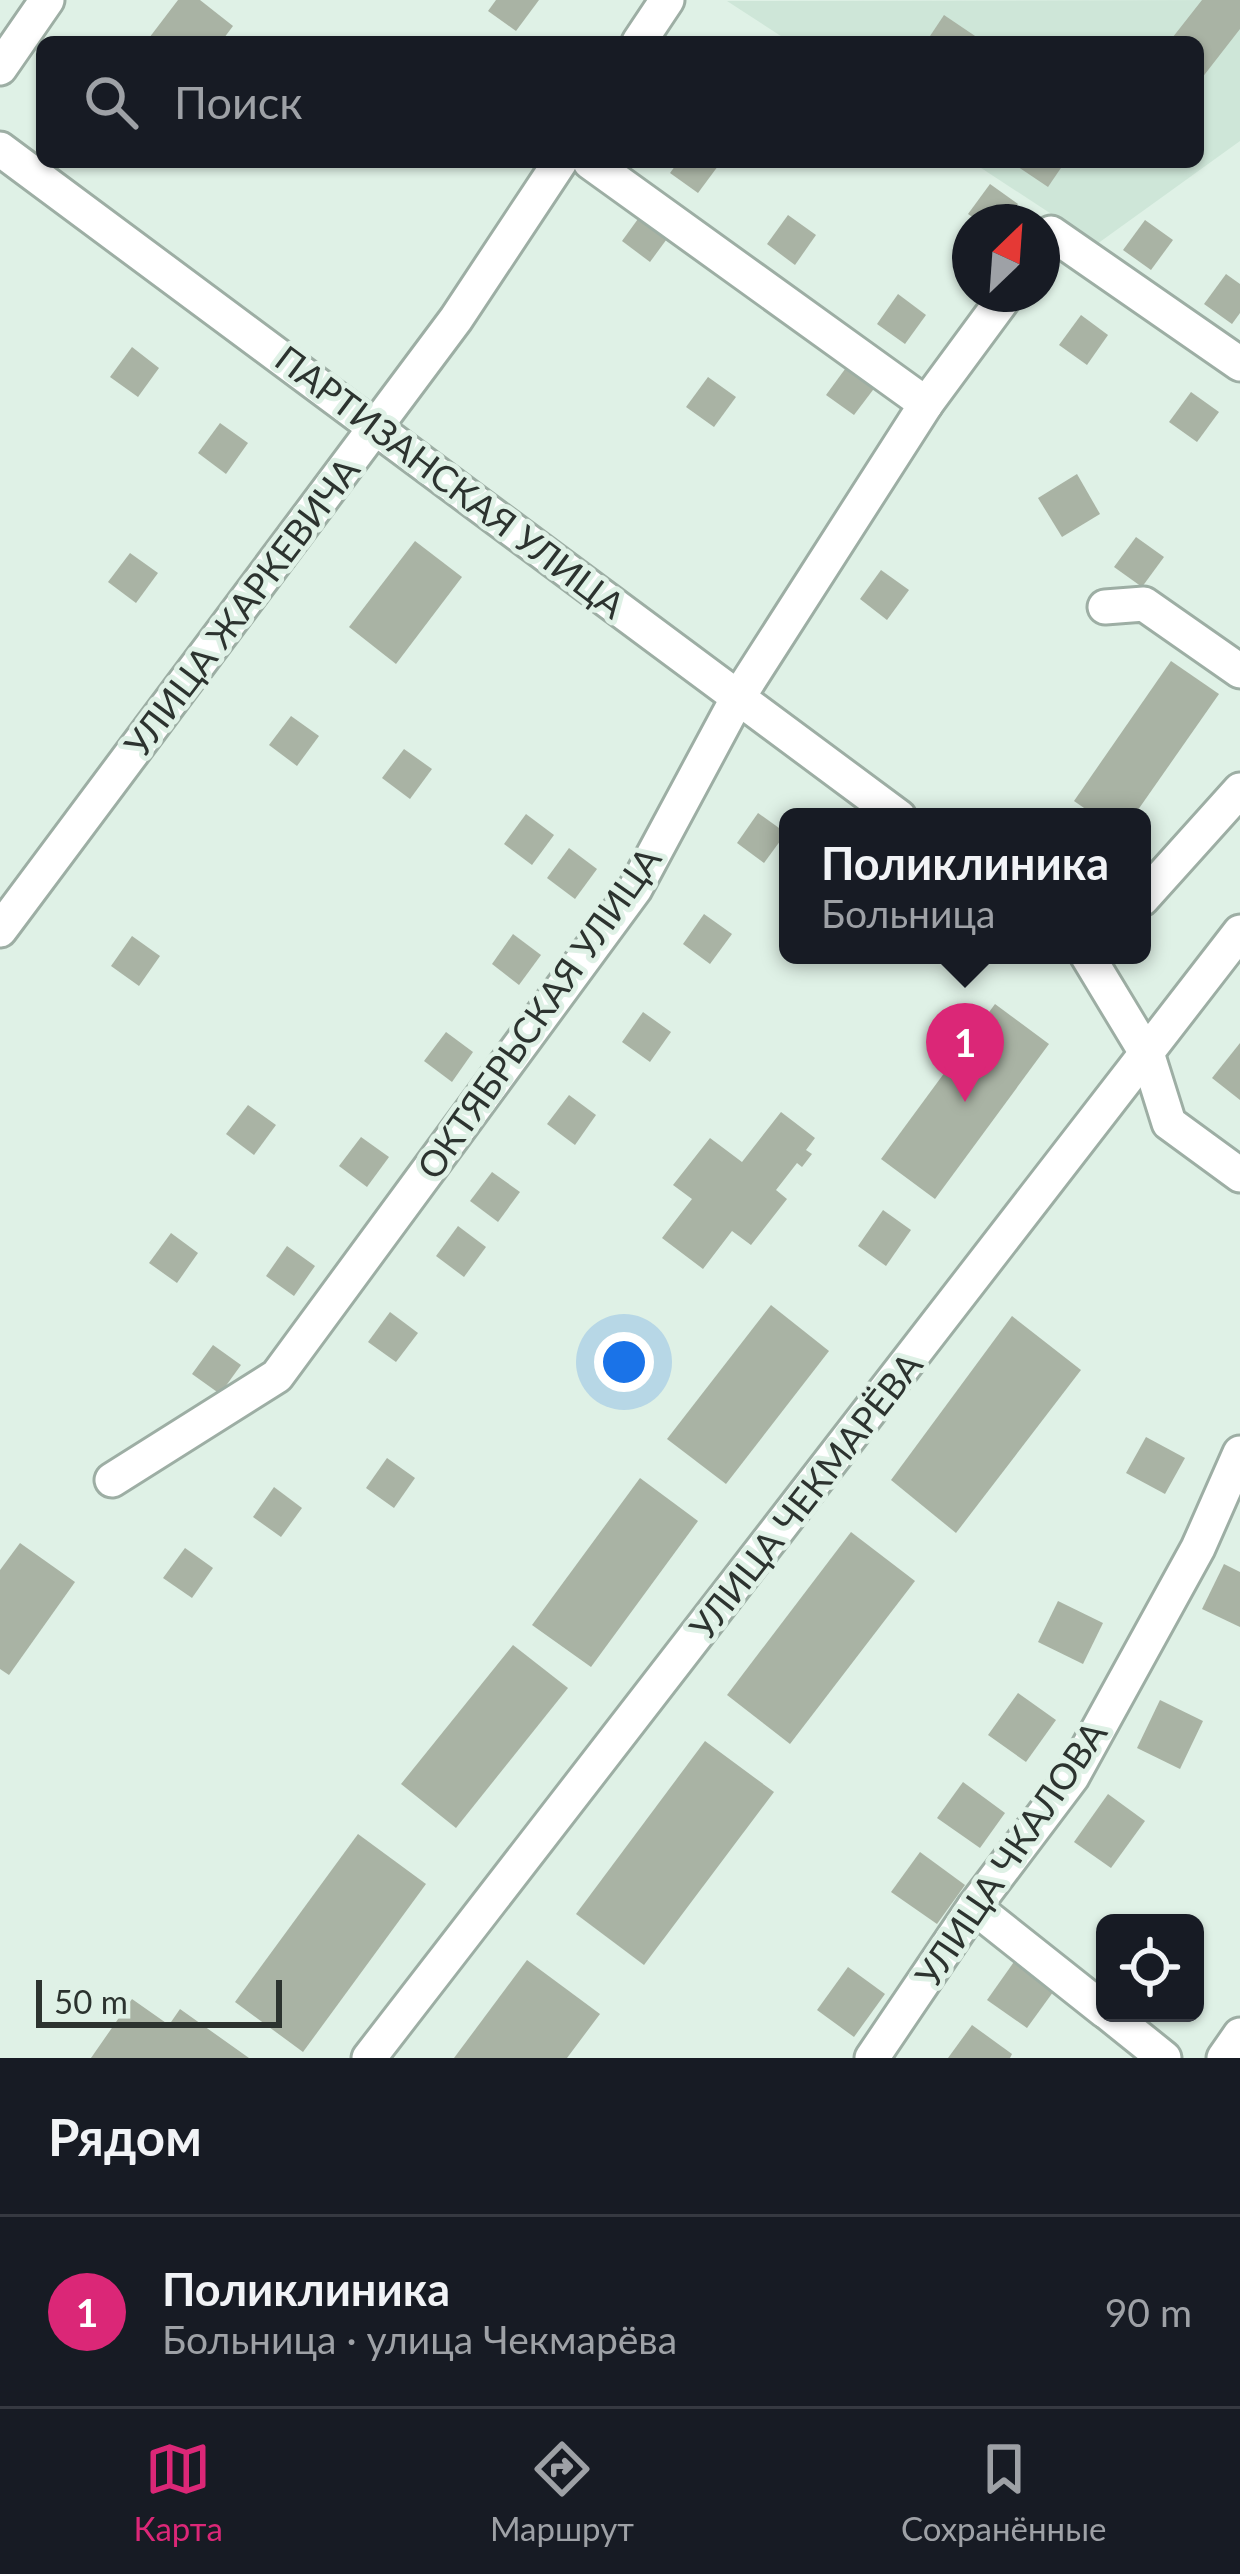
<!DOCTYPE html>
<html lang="ru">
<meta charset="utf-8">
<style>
body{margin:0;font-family:Lato,sans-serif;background:#242831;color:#f1f3f6}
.controls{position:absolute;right:36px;bottom:36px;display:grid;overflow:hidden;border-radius:18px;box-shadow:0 3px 9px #0004}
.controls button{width:108px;height:108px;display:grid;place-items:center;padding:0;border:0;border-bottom:3px solid #363941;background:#171b24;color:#f1f3f6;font:60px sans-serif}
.compass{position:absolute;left:952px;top:204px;width:108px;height:108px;border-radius:50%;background:#171b24;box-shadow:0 3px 9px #0004;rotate:25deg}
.scale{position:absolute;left:36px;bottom:30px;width:246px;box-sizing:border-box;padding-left:12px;border:6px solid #2c332f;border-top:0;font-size:33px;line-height:42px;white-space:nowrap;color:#2c332f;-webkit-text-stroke:9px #dff1e6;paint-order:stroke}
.you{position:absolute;left:624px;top:1362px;width:42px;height:42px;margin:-30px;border:9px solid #fff;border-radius:50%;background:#1a73e8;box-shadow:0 0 0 18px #1a73e833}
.badge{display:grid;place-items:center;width:78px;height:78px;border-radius:50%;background:#db2777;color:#fff;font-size:39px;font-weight:700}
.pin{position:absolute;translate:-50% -99px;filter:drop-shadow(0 3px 6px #0008)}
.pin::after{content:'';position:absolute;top:63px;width:42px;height:36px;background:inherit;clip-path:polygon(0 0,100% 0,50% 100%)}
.popup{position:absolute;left:779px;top:808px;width:372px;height:156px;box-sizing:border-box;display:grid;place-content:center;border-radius:18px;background:#171b24;filter:drop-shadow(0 3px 9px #0005);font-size:39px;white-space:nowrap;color:#9ea1a6}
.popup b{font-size:45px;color:#f1f3f6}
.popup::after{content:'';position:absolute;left:50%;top:100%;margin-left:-24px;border:24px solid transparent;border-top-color:#171b24}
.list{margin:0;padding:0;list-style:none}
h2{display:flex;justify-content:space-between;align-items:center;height:156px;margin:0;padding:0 48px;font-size:51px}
h2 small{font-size:39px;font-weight:400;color:#9ea1a6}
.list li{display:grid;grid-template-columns:78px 1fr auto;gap:36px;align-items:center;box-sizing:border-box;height:192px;padding:0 48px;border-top:3px solid #363941}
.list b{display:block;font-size:45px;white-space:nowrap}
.list p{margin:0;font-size:39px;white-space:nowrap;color:#9ea1a6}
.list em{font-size:39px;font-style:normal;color:#9ea1a6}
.icon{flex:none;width:66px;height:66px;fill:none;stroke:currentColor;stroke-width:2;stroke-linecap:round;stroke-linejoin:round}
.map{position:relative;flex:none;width:1240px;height:2058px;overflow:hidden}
.search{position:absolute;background:#171b24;box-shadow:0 3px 9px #0004;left:36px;right:36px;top:36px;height:132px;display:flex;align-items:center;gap:30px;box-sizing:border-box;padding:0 42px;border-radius:18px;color:#9ea1a6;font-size:45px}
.sheet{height:348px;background:#171b24}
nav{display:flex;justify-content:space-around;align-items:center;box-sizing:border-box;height:168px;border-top:3px solid #363941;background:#171b24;font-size:33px;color:#9ea1a6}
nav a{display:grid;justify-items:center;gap:6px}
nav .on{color:#db2777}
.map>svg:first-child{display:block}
.built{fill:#cee6d8}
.building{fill:#a9b3a4}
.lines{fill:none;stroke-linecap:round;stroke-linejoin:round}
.minor-casing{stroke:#9daea4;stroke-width:39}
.minor{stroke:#fff;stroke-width:33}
.labels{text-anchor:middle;stroke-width:10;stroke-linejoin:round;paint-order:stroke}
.street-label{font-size:36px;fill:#2c332f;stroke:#dff1e6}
</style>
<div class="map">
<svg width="1240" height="2058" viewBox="0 0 1240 2058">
<rect width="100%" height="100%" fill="#dff1e6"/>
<polygon class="built" points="1240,0 1240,141 1097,244 972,162 1198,162 1198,42 790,42 727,1"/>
<g class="building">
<polygon points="178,0 200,0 233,26 221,42 146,42"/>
<polygon points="496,0 539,0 516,31 488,11"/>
<polygon points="1202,0 1240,0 1240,29 1198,83 1198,42 1169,42"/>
<polygon points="944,15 984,42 926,42"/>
<polygon points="678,162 721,162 698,193 670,173"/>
<polygon points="1011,162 1065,162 1048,187"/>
<polygon points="990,184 1018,204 1005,222 980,222 968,214"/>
<polygon points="643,212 672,232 650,262 622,241"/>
<polygon points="788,215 816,235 795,265 767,244"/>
<polygon points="1145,220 1173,240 1151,270 1123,250"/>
<polygon points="1226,274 1240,284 1240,313 1232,324 1204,304"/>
<polygon points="898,294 926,315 905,344 877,324"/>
<polygon points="1081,315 1108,335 1087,365 1059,345"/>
<polygon points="132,347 159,368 138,397 110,377"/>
<polygon points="848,365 876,386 854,415 826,395"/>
<polygon points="708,377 736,397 714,427 686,407"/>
<polygon points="1191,392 1219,412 1197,442 1169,422"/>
<polygon points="220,423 248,443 226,474 198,453"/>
<polygon points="1077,474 1100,514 1062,537 1038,498"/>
<polygon points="1136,537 1164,557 1142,587 1114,567"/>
<polygon points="415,541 462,577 396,664 349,627"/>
<polygon points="130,553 158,573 136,603 108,582"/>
<polygon points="881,570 909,590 887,620 860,599"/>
<polygon points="1171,661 1219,694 1133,817 1097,817 1074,801"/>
<polygon points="291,716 319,736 297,766 269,745"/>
<polygon points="404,749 432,769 410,799 382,778"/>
<polygon points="758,813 786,833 764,863 737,843"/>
<polygon points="526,814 554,835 532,865 504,844"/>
<polygon points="569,848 597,869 575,899 547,878"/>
<polygon points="704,914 732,934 710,964 683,944"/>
<polygon points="513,934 541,955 519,985 492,964"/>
<polygon points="132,936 160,956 139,986 111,966"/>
<polygon points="995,1004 1049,1044 935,1199 881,1159"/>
<polygon points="643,1012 671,1032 650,1062 622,1042"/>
<polygon points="446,1032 473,1052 452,1082 424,1061"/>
<polygon points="1240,1043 1240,1100 1212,1078"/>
<polygon points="569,1095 596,1115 575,1145 547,1124"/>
<polygon points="248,1105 276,1125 254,1155 226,1134"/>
<polygon points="781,1112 815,1138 806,1150 812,1154 802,1167 797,1163 776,1190 787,1199 751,1245 732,1231 703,1269 662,1238 692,1199 673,1185 710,1138 742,1162"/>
<polygon points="361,1137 389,1157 367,1187 339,1166"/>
<polygon points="492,1172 520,1192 498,1222 470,1201"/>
<polygon points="883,1210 911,1230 886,1266 858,1246"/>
<polygon points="458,1226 486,1247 464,1277 436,1256"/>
<polygon points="171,1233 198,1253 177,1283 149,1263"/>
<polygon points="287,1246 315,1266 294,1296 266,1276"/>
<polygon points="771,1305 829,1351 726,1484 667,1439"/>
<polygon points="390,1312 418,1333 396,1362 368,1342"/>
<polygon points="1012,1316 1081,1370 956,1533 891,1480"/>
<polygon points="213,1345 241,1365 220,1394 192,1374"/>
<polygon points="1146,1437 1185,1458 1165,1494 1126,1473"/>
<polygon points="387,1458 415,1478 394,1508 366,1488"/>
<polygon points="640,1478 698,1521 591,1667 532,1625"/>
<polygon points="274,1487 302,1508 281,1537 253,1517"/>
<polygon points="851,1532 915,1581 790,1744 727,1695"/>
<polygon points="20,1543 75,1582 9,1675 0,1669 0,1570"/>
<polygon points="185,1548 213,1568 192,1598 163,1578"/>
<polygon points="1224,1564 1240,1572 1240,1627 1202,1609"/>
<polygon points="1058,1601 1103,1623 1083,1664 1038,1642"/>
<polygon points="513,1645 568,1688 456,1828 401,1784"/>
<polygon points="1018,1693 1056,1720 1026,1762 988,1735"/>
<polygon points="1160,1700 1203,1721 1180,1769 1137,1748"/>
<polygon points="705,1741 774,1792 644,1965 576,1914"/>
<polygon points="963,1782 1005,1813 980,1848 937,1818"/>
<polygon points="1108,1794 1145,1821 1111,1868 1074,1842"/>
<polygon points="358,1834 426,1884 303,2052 235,2002"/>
<polygon points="920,1852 965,1885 937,1924 891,1892"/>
<polygon points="1016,1959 1056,1988 1027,2028 987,2000"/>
<polygon points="527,1960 600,2014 567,2058 454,2058"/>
<polygon points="848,1967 885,1994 854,2037 817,2010"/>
<polygon points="132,1999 169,2025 180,2009 249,2058 91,2058"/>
<polygon points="972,2025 1012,2054 1010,2058 948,2058"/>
</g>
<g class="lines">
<g class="minor-casing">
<g id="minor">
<polyline points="639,42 667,0"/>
<polyline points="0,68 47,0"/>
<polyline points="0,149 899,817"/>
<polyline points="590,162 926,404"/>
<polyline points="1042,245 1051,233 1240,364"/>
<polyline points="1105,607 1144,604 1240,671"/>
<polyline points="1142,899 1240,790"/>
<polyline points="0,930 456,319 560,162"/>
<polyline points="1087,955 1148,1056 1169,1123 1240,1175"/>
<polyline points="112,1480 277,1376 635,889 737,699 926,404 1007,294"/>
<polyline points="974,1907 1105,2011"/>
<polyline points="1108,2013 1164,2058"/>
<polyline points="369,2058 1240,932"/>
<polyline points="872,2058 974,1907 1072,1777 1198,1548 1240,1453"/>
<polyline points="1224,2058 1240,2035"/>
</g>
</g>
<use href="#minor" class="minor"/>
</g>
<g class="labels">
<g class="street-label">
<text transform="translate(450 482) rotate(37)" y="13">ПАРТИЗАНСКАЯ УЛИЦА</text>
<text transform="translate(242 607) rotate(-53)" y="13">УЛИЦА ЖАРКЕВИЧА</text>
<text transform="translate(539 1013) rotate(-55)" y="13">ОКТЯБРЬСКАЯ УЛИЦА</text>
<text transform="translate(806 1496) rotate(-52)" y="13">УЛИЦА ЧЕКМАРЁВА</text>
<text transform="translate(1011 1854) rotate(-56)" y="13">УЛИЦА ЧКАЛОВА</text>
</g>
</g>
</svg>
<div class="controls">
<button><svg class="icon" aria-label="locate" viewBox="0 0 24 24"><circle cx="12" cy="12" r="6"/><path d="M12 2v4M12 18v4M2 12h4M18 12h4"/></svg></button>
</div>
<svg class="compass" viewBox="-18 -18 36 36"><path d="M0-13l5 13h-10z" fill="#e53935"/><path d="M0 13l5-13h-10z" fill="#9ea1a6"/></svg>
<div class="scale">50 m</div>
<div class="you"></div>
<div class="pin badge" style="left:965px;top:1102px">1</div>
<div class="popup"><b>Поликлиника</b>Больница</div>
<div class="search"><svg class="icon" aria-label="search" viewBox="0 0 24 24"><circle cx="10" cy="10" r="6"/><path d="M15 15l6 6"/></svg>Поиск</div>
</div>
<section class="sheet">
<h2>Рядом<small></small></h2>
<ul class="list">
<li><span class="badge">1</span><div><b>Поликлиника</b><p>Больница · улица Чекмарёва</p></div><em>90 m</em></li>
</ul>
</section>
<nav>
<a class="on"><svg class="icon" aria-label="map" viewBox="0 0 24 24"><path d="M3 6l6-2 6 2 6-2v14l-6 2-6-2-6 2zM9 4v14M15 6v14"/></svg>Карта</a>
<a><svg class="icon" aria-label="directions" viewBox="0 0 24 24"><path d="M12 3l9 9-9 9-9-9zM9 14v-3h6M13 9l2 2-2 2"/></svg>Маршрут</a>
<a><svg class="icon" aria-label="saved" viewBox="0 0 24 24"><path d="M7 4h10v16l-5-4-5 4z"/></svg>Сохранённые</a>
</nav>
